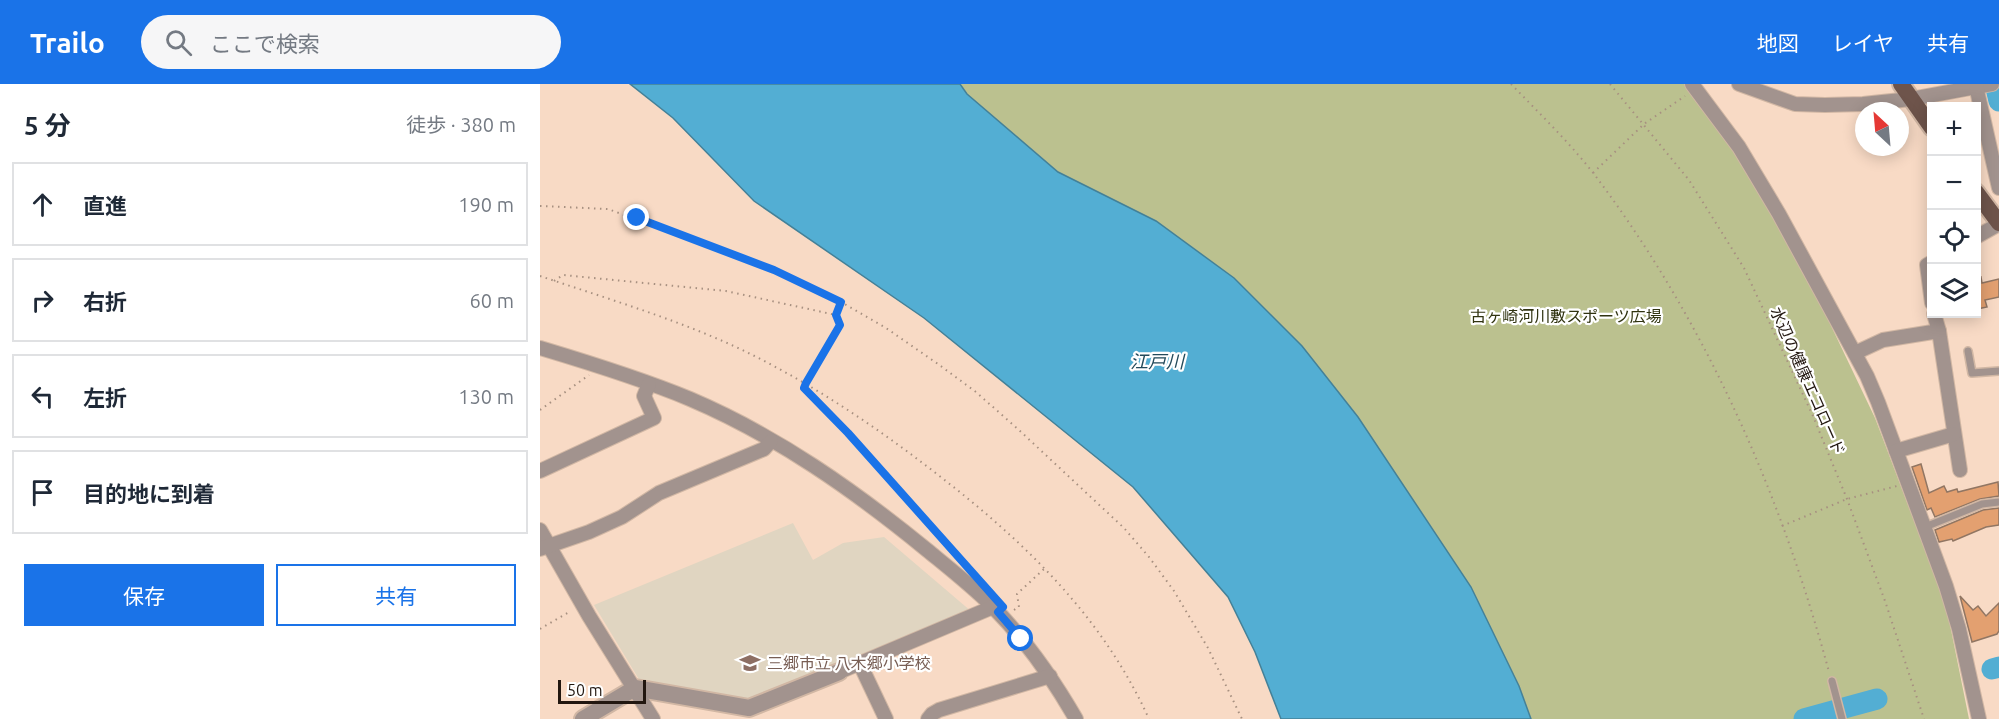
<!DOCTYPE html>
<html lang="ja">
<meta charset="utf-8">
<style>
body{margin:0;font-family:Ubuntu,"Noto Sans JP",sans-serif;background:#f6f6f7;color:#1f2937}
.controls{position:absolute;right:18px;top:18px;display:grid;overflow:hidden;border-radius:0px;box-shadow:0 3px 15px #0003}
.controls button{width:54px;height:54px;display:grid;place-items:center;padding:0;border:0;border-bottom:2px solid #e0e1e3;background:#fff;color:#1f2937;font:30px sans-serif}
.compass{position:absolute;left:1315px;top:18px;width:54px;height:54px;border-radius:50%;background:#fff;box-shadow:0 3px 15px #0003;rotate:334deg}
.scale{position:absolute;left:18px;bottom:15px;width:88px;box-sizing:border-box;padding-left:6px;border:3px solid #221710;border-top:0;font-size:16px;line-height:21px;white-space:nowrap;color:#221710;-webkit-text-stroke:4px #fff;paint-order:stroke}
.stop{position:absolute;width:18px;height:18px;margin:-14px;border:4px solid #1a73e8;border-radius:50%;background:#fff}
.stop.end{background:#1a73e8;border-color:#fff;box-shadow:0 2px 6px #0008}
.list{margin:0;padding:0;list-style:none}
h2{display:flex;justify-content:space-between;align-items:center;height:78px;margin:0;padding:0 24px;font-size:26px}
h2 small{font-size:20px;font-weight:400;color:#747a83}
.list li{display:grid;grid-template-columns:39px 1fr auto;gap:18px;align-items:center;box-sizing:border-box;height:84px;margin:0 12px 12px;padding:0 12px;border:2px solid #e0e1e3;border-radius:0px}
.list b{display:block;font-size:22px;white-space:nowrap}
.list em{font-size:20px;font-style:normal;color:#747a83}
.actions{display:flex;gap:12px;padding:18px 24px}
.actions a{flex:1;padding:14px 0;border:2px solid #1a73e8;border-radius:0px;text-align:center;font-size:21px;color:#1a73e8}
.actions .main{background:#1a73e8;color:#fff}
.icon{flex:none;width:33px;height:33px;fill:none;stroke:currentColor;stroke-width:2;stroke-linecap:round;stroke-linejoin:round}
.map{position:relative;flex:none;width:1459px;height:635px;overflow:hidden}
header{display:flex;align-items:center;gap:36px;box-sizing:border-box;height:84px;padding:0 30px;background:#1a73e8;color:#fff}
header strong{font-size:28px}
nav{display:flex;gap:33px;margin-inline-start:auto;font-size:21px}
.search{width:420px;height:54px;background:#f6f6f7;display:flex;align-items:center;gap:15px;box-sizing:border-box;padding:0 21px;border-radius:33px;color:#747a83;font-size:22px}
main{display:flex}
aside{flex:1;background:#fff}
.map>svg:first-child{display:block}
.education{fill:#e0d5c1}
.green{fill:#bbc18f}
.water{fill:#53aed3;stroke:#448198;stroke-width:1.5}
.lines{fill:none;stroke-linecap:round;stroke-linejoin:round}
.river{stroke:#53aed3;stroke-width:21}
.building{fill:#e3a070;stroke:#917663;stroke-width:1.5}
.service-casing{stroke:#d1b7a4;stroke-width:10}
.minor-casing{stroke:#d1b7a4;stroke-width:16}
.tertiary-casing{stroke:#d1b7a4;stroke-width:20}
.primary-casing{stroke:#d1b7a4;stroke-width:20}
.path{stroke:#a79080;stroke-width:2;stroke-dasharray:1.5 4.5;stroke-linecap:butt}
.service{stroke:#a2938e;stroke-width:7}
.minor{stroke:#a2938e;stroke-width:14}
.tertiary{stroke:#a2938e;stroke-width:16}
.primary{stroke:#6e544b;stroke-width:16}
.route{stroke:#1a73e8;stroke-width:8}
.labels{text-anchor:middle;stroke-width:4.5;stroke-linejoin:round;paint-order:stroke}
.park-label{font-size:16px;fill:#303310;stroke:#fff}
.street-label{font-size:16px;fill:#221710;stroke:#fff}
.education-label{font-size:16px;fill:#785e54;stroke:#fff;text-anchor:start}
.water-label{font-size:18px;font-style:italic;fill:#234a5b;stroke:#fff}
</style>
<header>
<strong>Trailo</strong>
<div class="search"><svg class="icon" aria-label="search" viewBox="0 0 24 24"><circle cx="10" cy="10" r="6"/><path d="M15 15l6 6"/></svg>ここで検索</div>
<nav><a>地図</a><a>レイヤ</a><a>共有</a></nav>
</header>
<main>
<aside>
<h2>5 分<small>徒歩 · 380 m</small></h2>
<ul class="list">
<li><svg class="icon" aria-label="ahead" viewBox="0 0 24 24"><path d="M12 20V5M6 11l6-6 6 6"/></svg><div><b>直進</b></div><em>190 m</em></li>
<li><svg class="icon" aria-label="right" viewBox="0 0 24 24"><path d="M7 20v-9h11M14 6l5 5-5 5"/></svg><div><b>右折</b></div><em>60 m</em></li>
<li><svg class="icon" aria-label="left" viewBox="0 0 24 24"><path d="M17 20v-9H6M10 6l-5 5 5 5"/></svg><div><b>左折</b></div><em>130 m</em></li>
<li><svg class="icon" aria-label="arrive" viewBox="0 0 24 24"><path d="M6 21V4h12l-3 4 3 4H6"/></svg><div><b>目的地に到着</b></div></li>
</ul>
<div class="actions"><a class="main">保存</a><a>共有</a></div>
</aside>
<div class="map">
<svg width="1459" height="635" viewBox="0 0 1459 635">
<rect width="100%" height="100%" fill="#f8dac5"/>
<polygon class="education" points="253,439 273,476 303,459 344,453 432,528 213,616 100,597 54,521"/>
<polygon class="green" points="420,0 1144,0 1183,51 1209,91 1263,183 1335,334 1406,521 1429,635 991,635 979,602 931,503 818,333 762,262 694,194 616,137 518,88 427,10"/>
<polygon class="water" points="90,0 420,0 427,10 518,88 616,137 694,194 762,262 818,333 931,503 979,602 991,635 741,635 715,568 688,513 593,403 384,234 214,117 133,34"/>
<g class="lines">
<g class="river">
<polyline points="1455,0 1459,17"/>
<polyline points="1452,585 1459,583"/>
<polyline points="1264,635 1337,615"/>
</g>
</g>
<g class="building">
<polygon points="1441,193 1442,199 1459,195 1459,213 1445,216 1447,223 1437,225 1437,194"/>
<polygon points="1381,380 1389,409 1404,402 1407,408 1417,405 1418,408 1458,398 1459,412 1440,415 1395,433 1391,424 1387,426 1372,383"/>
<polygon points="1459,424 1459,441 1446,443 1413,457 1412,455 1399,458 1395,446 1443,426"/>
<polygon points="1420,512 1433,526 1438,522 1446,532 1459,519 1459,547 1457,550 1432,558"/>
</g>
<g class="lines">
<g class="service-casing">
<g id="service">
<polyline points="1428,267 1432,289 1459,287"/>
<polyline points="1385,443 1442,420 1459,418"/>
<polyline points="1292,597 1302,635"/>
</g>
</g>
<g class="minor-casing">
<g id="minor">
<polyline points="1152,0 1199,63 1239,130 1327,292 1338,318 1406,502 1419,545 1439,635"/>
<polyline points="1199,0 1255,20 1285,21 1323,20 1371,15 1452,0"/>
<polyline points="1436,2 1459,104"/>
<polyline points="1436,153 1459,140"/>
<polyline points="1392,178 1387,181 1392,219"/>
<polyline points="1399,247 1420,386"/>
<path d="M0,264C50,279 102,295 150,315C237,352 315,407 387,466C409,484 432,502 452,522C486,556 513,595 536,635"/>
<polyline points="1315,269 1343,256 1399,247 1394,230"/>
<polyline points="1356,367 1414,350"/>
<polyline points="0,387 114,334 104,312 109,300"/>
<polyline points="0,446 49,532 113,635"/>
<polyline points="0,465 49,448 82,433 119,409 224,365 231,357"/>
<polyline points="320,580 346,635"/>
<polyline points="299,588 453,523"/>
<polyline points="388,635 392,630 399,626 510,592"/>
</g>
</g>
<g class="tertiary-casing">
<polyline id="tertiary" points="43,635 95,604 209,624 299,588"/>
</g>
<g class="primary-casing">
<g id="primary">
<polyline points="1361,0 1392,44"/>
<polyline points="1436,108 1459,139"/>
</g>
</g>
<g class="path">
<path d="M971,0C999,29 1029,58 1054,90C1166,238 1241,410 1289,588"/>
<polyline points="1070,0 1149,96 1204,184 1273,332 1307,415 1345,517 1384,635"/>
<polyline points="1053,89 1104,40 1145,12"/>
<polyline points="0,122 68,125 234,186 301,218 346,244 398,280 436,308 480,347 584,444 609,473 634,507 668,564 702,635"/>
<path d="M0,192C65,214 133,234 196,263C270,298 337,343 402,394C487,460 564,535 609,635"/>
<polyline points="14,197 23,191 186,207 296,231 301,219"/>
<polyline points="296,231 300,241 265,299 264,304 308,349 422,477"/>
<polyline points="0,326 49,291"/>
<polyline points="1242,442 1307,415 1357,402"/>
<polyline points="474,526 479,523 477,510 505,484"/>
<polyline points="0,545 31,527"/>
</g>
<use href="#service" class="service"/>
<use href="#minor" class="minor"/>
<use href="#tertiary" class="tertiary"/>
<use href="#primary" class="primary"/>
</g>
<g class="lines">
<polyline class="route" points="97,134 234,186 301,218 296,231 300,241 266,299 264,304 308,349 463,523 458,528 481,555"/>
</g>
<defs>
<g id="school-bare" transform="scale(1.62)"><path d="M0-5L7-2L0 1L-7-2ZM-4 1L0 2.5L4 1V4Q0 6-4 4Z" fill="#8d6e63" stroke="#fff" stroke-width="2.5" paint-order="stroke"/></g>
</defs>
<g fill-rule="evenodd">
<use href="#school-bare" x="210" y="579"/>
</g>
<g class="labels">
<g class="park-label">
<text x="1026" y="238">古ヶ崎河川敷スポーツ広場</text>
</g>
<g class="street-label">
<text transform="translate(1268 297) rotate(66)" y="6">水辺の健康エコロード</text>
</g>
<g class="education-label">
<text x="227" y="585">三郷市立 八木郷小学校</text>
</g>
<g class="water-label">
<text x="617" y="284">江戸川</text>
</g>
</g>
</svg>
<div class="controls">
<button>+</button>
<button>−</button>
<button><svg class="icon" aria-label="locate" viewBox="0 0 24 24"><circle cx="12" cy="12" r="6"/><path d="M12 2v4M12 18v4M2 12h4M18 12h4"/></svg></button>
<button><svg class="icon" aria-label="layers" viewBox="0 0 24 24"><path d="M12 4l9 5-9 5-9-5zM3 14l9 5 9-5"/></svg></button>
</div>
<svg class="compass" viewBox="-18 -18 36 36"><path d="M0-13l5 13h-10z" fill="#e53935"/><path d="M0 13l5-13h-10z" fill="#747a83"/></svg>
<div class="scale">50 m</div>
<div class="stop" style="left:481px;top:555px"></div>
<div class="stop end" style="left:97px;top:134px"></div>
</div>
</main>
